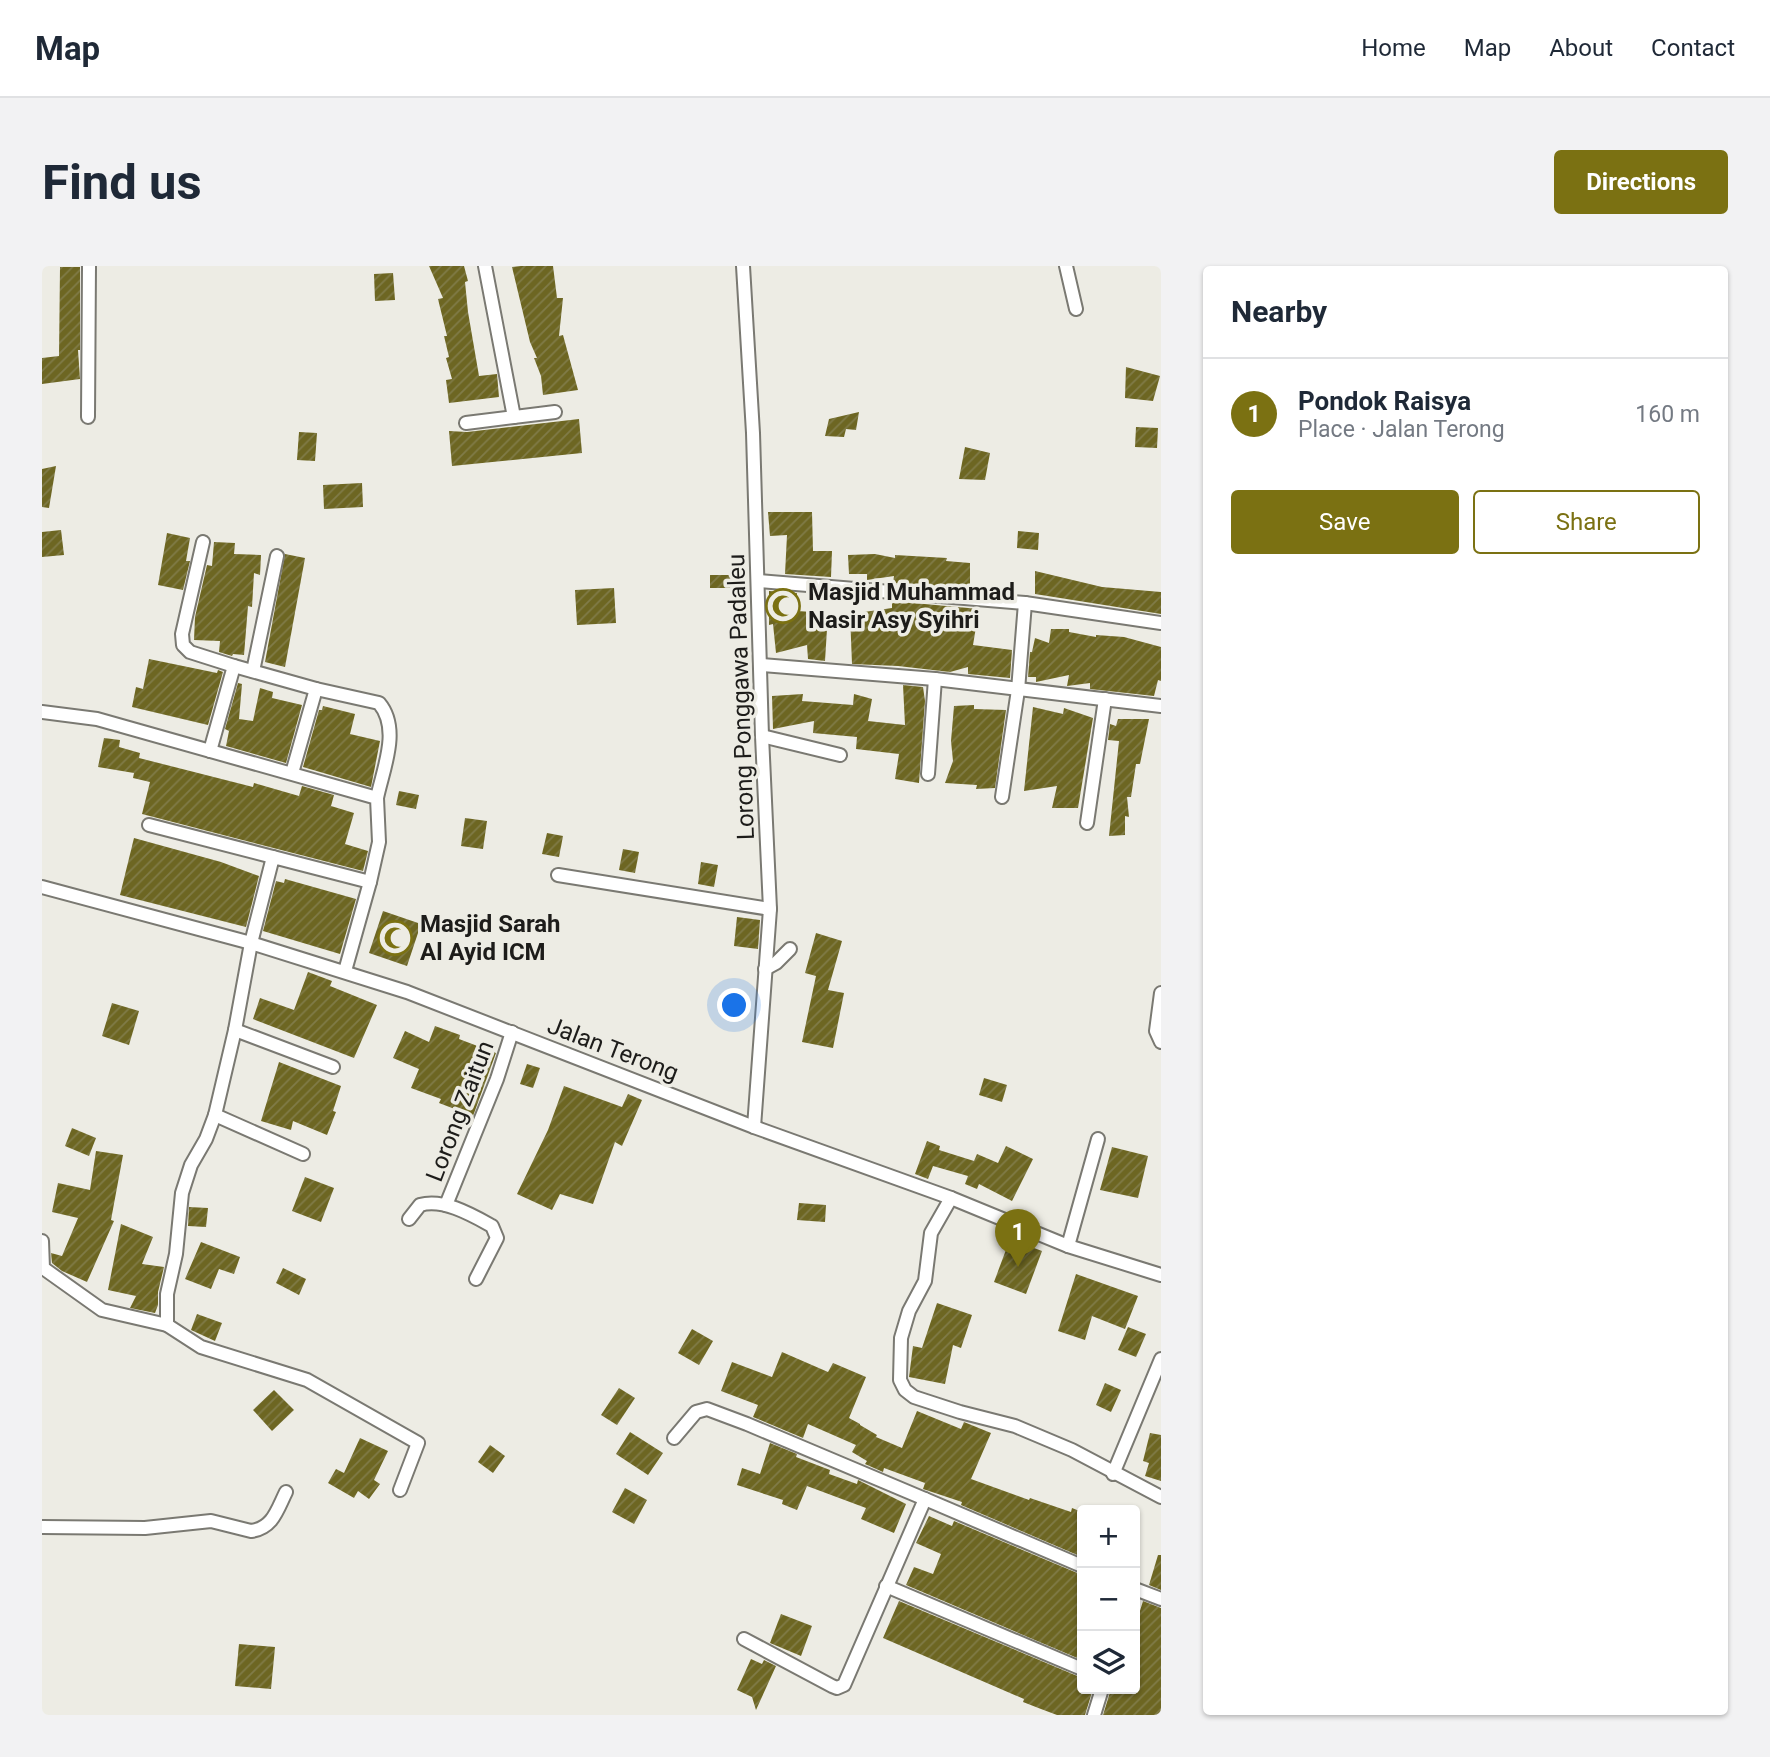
<!DOCTYPE html>
<meta charset="utf-8">
<style>
body{margin:0;font-family:Roboto,sans-serif;background:#f2f2f3;color:#1f2937}
.controls{position:absolute;right:21px;bottom:21px;display:grid;overflow:hidden;border-radius:7px;box-shadow:0 2px 5px #0004}
.controls button{width:63px;height:63px;display:grid;place-items:center;padding:0;border:0;border-bottom:2px solid #e0e1e3;background:#fff;color:#1f2937;font:35px sans-serif}
.you{position:absolute;left:693px;top:740px;width:24px;height:24px;margin:-18px;border:5px solid #fff;border-radius:50%;background:#1a73e8;box-shadow:0 0 0 10px #1a73e833}
.badge{display:grid;place-items:center;width:46px;height:46px;border-radius:50%;background:#7b7112;color:#fff;font-size:23px;font-weight:700}
.pin{position:absolute;translate:-50% -58px;filter:drop-shadow(0 2px 4px #0008)}
.pin::after{content:'';position:absolute;top:37px;width:24px;height:21px;background:inherit;clip-path:polygon(0 0,100% 0,50% 100%)}
.list{margin:0;padding:0;list-style:none}
h2{display:flex;justify-content:space-between;align-items:center;height:91px;margin:0;padding:0 28px;font-size:30px}
h2 small{font-size:23px;font-weight:400;color:#747a83}
.list li{display:grid;grid-template-columns:46px 1fr auto;gap:21px;align-items:center;box-sizing:border-box;height:112px;padding:0 28px;border-top:2px solid #e0e1e3}
.list b{display:block;font-size:26px;white-space:nowrap}
.list p{margin:0;font-size:23px;white-space:nowrap;color:#747a83}
.list em{font-size:23px;font-style:normal;color:#747a83}
.actions{display:flex;gap:14px;padding:21px 28px}
.actions a{flex:1;padding:16px 0;border:2px solid #7b7112;border-radius:7px;text-align:center;font-size:24px;color:#7b7112}
.actions .main{background:#7b7112;color:#fff}
.icon{flex:none;width:38px;height:38px;fill:none;stroke:currentColor;stroke-width:2;stroke-linecap:round;stroke-linejoin:round}
.map{position:relative;flex:none;width:1119px;height:1449px;overflow:hidden;border-radius:7px}
header{display:flex;align-items:center;gap:42px;box-sizing:border-box;height:98px;padding:0 35px;background:#fff;border-bottom:2px solid #e0e1e3}
header strong{font-size:33px}
nav{display:flex;gap:38px;margin-inline-start:auto;font-size:24px}
.intro{display:flex;align-items:center;justify-content:space-between;box-sizing:border-box;height:168px;padding:0 42px}
h1{margin:0;font-size:49px}
.button{padding:18px 32px;border-radius:7px;background:#7b7112;color:#fff;font-size:24px;font-weight:700}
main{display:flex;gap:42px;padding:0 42px}
aside{flex:1;background:#fff;border-radius:7px;box-shadow:0 2px 5px #0004}
.map>svg:first-child{display:block}
.building{fill:url(#building-hatch)}
.lines{fill:none;stroke-linecap:round;stroke-linejoin:round}
.street-casing{stroke:#7a7972;stroke-width:16}
.street{stroke:#fff;stroke-width:12}
.labels{text-anchor:middle;stroke-width:7;stroke-linejoin:round;paint-order:stroke}
.poi-label{font-size:24px;font-weight:bold;fill:#1d1c1a;stroke:#edece4;text-anchor:start}
.street-label{font-size:24px;fill:#1d1c1a;stroke:#edece4}
</style>
<header>
<strong>Map</strong>
<nav><a>Home</a><a>Map</a><a>About</a><a>Contact</a></nav>
</header>
<div class="intro"><h1>Find us</h1><a class="button">Directions</a></div>
<main>
<div class="map">
<svg width="1119" height="1449" viewBox="0 0 1119 1449">
<defs>
<pattern id="building-hatch" width="6" height="6" patternUnits="userSpaceOnUse" patternTransform="scale(1.75)"><rect width="6" height="6" fill="#6d6622"/><path d="M-1 1l2-2M0 6l6-6M5 7l2-2" fill="none" stroke="#807b48"/></pattern>
</defs>
<rect width="100%" height="100%" fill="#edece4"/>
<g class="building">
<polygon points="387,0 422,0 426,15 423,16 426,46 437,110 455,108 457,131 407,137 404,114 410,113 404,92 407,91 402,70 405,70 396,33 401,32"/>
<polygon points="479,0 511,0 515,32 521,32 517,70 521,69 536,124 501,129 499,110 492,92 495,92 488,76 470,1"/>
<polygon points="18,1 38,1 38,84 36,84 38,113 0,118 0,92 17,90"/>
<polygon points="351,7 353,34 333,35 332,8"/>
<polygon points="1084,101 1118,110 1111,135 1083,132"/>
<polygon points="817,146 814,164 804,163 802,171 783,170 787,153"/>
<polygon points="537,153 540,187 410,200 407,165 425,166"/>
<polygon points="1094,161 1116,162 1115,182 1093,181"/>
<polygon points="257,166 275,167 273,195 255,194"/>
<polygon points="923,181 948,187 943,214 917,213"/>
<polygon points="14,200 7,242 0,241 0,203"/>
<polygon points="320,217 321,241 282,243 281,219"/>
<polygon points="726,246 770,246 771,285 790,285 789,311 743,308 745,269 728,270"/>
<polygon points="19,264 22,289 0,291 0,266"/>
<polygon points="976,265 997,267 996,284 975,282"/>
<polygon points="125,267 148,272 144,295 148,295 141,324 116,319"/>
<polygon points="172,276 193,277 192,288 219,289 218,309 212,307 210,341 206,340 202,389 191,388 190,390 177,386 178,375 152,374 153,351 165,299 170,300"/>
<polygon points="243,288 263,292 243,401 223,396"/>
<polygon points="833,288 853,292 853,289 905,292 904,295 928,297 928,324 851,317 852,310 825,314 825,308 807,308 806,289"/>
<polygon points="993,305 1060,321 1119,326 1119,348 993,328"/>
<rect x="668" y="309" width="25" height="13"/>
<polygon points="572,322 574,357 535,359 533,324"/>
<polygon points="727,325 755,327 755,345 786,347 783,395 766,393 765,379 734,387 731,358 727,359"/>
<polygon points="850,335 937,343 931,379 970,384 968,412 926,408 926,401 908,406 856,400 810,398 808,348 850,342"/>
<polygon points="1009,363 1027,363 1027,366 1054,371 1054,369 1082,371 1119,381 1119,415 1116,414 1112,430 1048,423 1048,417 1025,420 1027,409 994,416 994,411 986,411 988,386 990,386 993,372 1007,377"/>
<polygon points="107,393 175,407 176,404 181,406 166,459 90,441 94,421 101,423"/>
<polygon points="196,417 200,418 197,453 211,455 218,422 231,426 230,432 260,439 244,497 184,480 187,465 183,463"/>
<polygon points="861,419 881,421 883,435 877,517 853,513 857,488 814,483 815,471 771,467 772,455 731,463 730,430 761,428 760,435 811,439 812,428 830,433 826,455 863,459"/>
<polygon points="932,439 932,443 964,444 953,522 934,523 935,519 903,517 911,495 909,475 912,440"/>
<polygon points="281,440 313,448 308,468 338,475 329,521 261,501 277,444 280,444"/>
<polygon points="991,441 1021,448 1022,442 1051,452 1036,542 1010,542 1015,520 982,525"/>
<polygon points="1076,453 1107,453 1098,498 1094,498 1089,531 1085,531 1087,551 1083,550 1083,569 1067,570 1077,475 1066,474 1068,458 1074,460"/>
<polygon points="62,472 78,474 77,481 98,487 97,492 211,521 212,517 257,530 260,520 292,529 289,540 312,547 303,578 326,585 321,605 100,548 108,516 91,512 92,507 56,501"/>
<polygon points="357,525 377,529 374,543 354,539"/>
<polygon points="423,552 445,555 441,583 419,580"/>
<polygon points="505,567 521,570 517,591 500,588"/>
<polygon points="92,572 179,596 217,610 204,661 78,629"/>
<polygon points="581,583 597,586 593,607 577,604"/>
<polygon points="659,596 676,599 672,621 656,618"/>
<polygon points="243,613 314,633 298,688 221,665 234,615 242,617"/>
<polygon points="341,645 379,658 365,700 327,687"/>
<polygon points="695,651 718,654 716,683 692,680"/>
<polygon points="774,667 800,675 786,724 802,727 791,782 760,776 774,710 763,707"/>
<polygon points="266,706 290,715 288,720 335,739 312,792 211,753 218,732 252,744"/>
<polygon points="70,737 97,745 87,779 60,770"/>
<polygon points="393,760 418,769 417,773 454,787 431,850 397,837 399,833 369,822 377,803 351,792 363,765 387,776"/>
<polygon points="237,796 299,820 291,845 294,846 285,869 251,855 249,864 219,855"/>
<polygon points="485,798 498,802 491,822 478,818"/>
<polygon points="942,812 965,819 960,836 937,829"/>
<polygon points="522,820 580,841 586,828 600,834 580,880 573,876 551,938 518,928 510,944 475,928 506,864"/>
<polygon points="30,862 54,872 47,890 23,880"/>
<polygon points="885,875 898,880 897,884 932,895 935,888 956,897 964,880 991,893 970,935 937,918 935,923 923,918 926,910 891,900 886,913 873,908"/>
<polygon points="1070,881 1106,890 1096,932 1058,924"/>
<polygon points="54,885 81,889 69,954 72,955 45,1016 20,1005 10,997 9,987 20,990 36,952 10,946 16,917 48,924"/>
<polygon points="263,911 292,922 279,956 250,945"/>
<polygon points="757,937 784,939 783,956 755,954"/>
<polygon points="147,941 166,942 164,961 146,960"/>
<polygon points="79,958 111,971 100,998 122,1001 116,1026 116,1039 113,1047 88,1042 94,1030 66,1024"/>
<polygon points="968,973 1000,985 984,1028 952,1016"/>
<polygon points="159,976 198,991 192,1008 177,1003 169,1023 143,1013"/>
<polygon points="241,1002 264,1013 257,1029 234,1017"/>
<polygon points="1034,1008 1096,1030 1083,1063 1050,1050 1043,1074 1016,1065"/>
<polygon points="895,1037 930,1049 919,1082 911,1079 903,1118 867,1111 871,1080 880,1082"/>
<polygon points="155,1048 180,1057 173,1075 149,1064"/>
<polygon points="1086,1061 1104,1068 1094,1091 1076,1084"/>
<polygon points="650,1063 671,1075 657,1099 636,1087"/>
<polygon points="740,1086 786,1106 791,1097 824,1111 807,1152 818,1158 818,1159 835,1169 834,1171 860,1182 875,1145 919,1163 922,1156 949,1167 929,1213 987,1234 988,1232 1029,1246 1030,1242 1040,1246 1040,1291 919,1239 920,1236 881,1223 883,1217 842,1202 841,1206 823,1198 825,1195 810,1186 814,1179 766,1158 761,1172 711,1151 716,1139 679,1125 690,1096 730,1111"/>
<polygon points="1063,1117 1079,1124 1069,1146 1054,1139"/>
<polygon points="577,1122 593,1132 575,1159 559,1149"/>
<polygon points="232,1124 252,1144 230,1165 211,1144"/>
<polygon points="588,1166 621,1187 606,1209 574,1188"/>
<polygon points="1108,1167 1119,1169 1119,1215 1103,1210 1107,1197 1101,1195"/>
<polygon points="318,1172 346,1185 332,1214 338,1218 327,1233 316,1225 312,1232 286,1217 294,1203 302,1207"/>
<polygon points="728,1177 755,1188 754,1191 788,1204 787,1208 815,1218 816,1214 864,1238 852,1267 819,1253 824,1242 765,1220 755,1244 740,1238 741,1234 695,1219 700,1202 718,1208"/>
<polygon points="448,1179 463,1190 451,1207 436,1196"/>
<polygon points="583,1222 605,1234 592,1258 570,1246"/>
<polygon points="887,1250 910,1260 912,1255 1040,1309 1040,1394 864,1319 872,1301 891,1308 899,1288 874,1277"/>
<polygon points="1116,1289 1119,1289 1119,1324 1107,1319"/>
<polygon points="857,1335 1040,1412 1040,1423 1051,1423 1043,1449 1015,1449 999,1443 981,1436 982,1433 841,1372"/>
<polygon points="1101,1335 1119,1342 1119,1449 1061,1449 1069,1423 1093,1423 1093,1361"/>
<polygon points="739,1348 770,1360 759,1390 728,1377"/>
<polygon points="197,1378 233,1381 229,1423 193,1420"/>
<polygon points="709,1393 720,1398 722,1394 734,1400 714,1444 710,1431 695,1424"/>
</g>
<g class="lines">
<g class="street-casing">
<g id="street">
<polyline points="443,0 472,151"/>
<polyline points="701,0 711,167 720,470 728,643 712,861"/>
<polyline points="1024,0 1034,43"/>
<polyline points="46,151 47,0"/>
<polyline points="424,157 513,146"/>
<path d="M161,276L140,368L141,379L148,386L192,400L274,423L337,437C359,463 341,503 335,532"/>
<polyline points="717,315 983,337 1119,357"/>
<polyline points="719,399 893,413 1119,440"/>
<polyline points="211,405 235,290"/>
<polyline points="0,446 55,453 335,532 337,576 328,616"/>
<polyline points="720,470 798,489"/>
<polyline points="168,485 192,400"/>
<polyline points="250,507 274,423"/>
<polyline points="886,508 893,413"/>
<polyline points="960,531 976,424 983,337"/>
<polyline points="1045,557 1063,433"/>
<polyline points="107,559 231,591"/>
<polyline points="516,609 728,643"/>
<polyline points="0,621 209,677 365,726 712,861 909,932 1026,980 1119,1009"/>
<polyline points="723,703 734,697 748,683"/>
<polyline points="1119,727 1114,765 1119,776"/>
<polyline points="193,764 291,801"/>
<polyline points="173,849 261,888"/>
<polyline points="909,932 889,967 883,1015 867,1045 859,1072 858,1114 863,1124 872,1131 918,1146 973,1160 1030,1184 1119,1231"/>
<polyline points="404,939 455,813 470,766"/>
<path d="M367,953L378,939C401,932 430,949 450,960L455,972L434,1013"/>
<polyline points="0,975 1,1002 60,1044 125,1059 159,1081 265,1114 376,1177 358,1224"/>
<polyline points="1026,980 1056,873"/>
<polyline points="125,1059 125,1028 134,988 140,927 149,899 164,873 173,849 193,764 209,677 231,591 328,616 303,705"/>
<polyline points="632,1172 654,1146 665,1143 705,1158 883,1233 802,1419 795,1422 790,1420 702,1373"/>
<polyline points="1071,1208 1119,1093"/>
<polyline points="883,1233 1040,1300"/>
<path d="M0,1261L103,1262L169,1255L209,1265C231,1262 235,1244 244,1226"/>
<polyline points="844,1320 1040,1403"/>
<polyline points="1093,1323 1119,1333"/>
<polyline points="1052,1449 1060,1423"/>
</g>
</g>
<use href="#street" class="street"/>
</g>
<defs>
<g id="mosque-ring" transform="scale(1.75)"><circle r="9.5" fill="#edece4" stroke="#7b7112" stroke-width="1.5"/><path d="M3.5-4.9A6 6 0 1 0 3.5 4.9A5 5 0 1 1 3.5-4.9Z" fill="#7b7112"/></g>
</defs>
<g fill-rule="evenodd">
<use href="#mosque-ring" x="741" y="340"/>
<use href="#mosque-ring" x="353" y="672"/>
</g>
<g class="labels">
<g class="poi-label">
<text x="766" y="334">Masjid Muhammad<tspan x="766" dy="28">Nasir Asy Syihri</tspan></text>
<text x="378" y="666">Masjid Sarah<tspan x="378" dy="28">Al Ayid ICM</tspan></text>
</g>
<g class="street-label">
<text transform="translate(699 431) rotate(-92)" y="8">Lorong Ponggawa Padaleu</text>
<text transform="translate(571 783) rotate(21)" y="8">Jalan Terong</text>
<text transform="translate(418 845) rotate(-69)" y="8">Lorong Zaitun</text>
</g>
</g>
</svg>
<div class="controls">
<button>+</button>
<button>−</button>
<button><svg class="icon" aria-label="layers" viewBox="0 0 24 24"><path d="M12 4l9 5-9 5-9-5zM3 14l9 5 9-5"/></svg></button>
</div>
<div class="you"></div>
<div class="pin badge" style="left:976px;top:1001px">1</div>
</div>
<aside>
<h2>Nearby<small></small></h2>
<ul class="list">
<li><span class="badge">1</span><div><b>Pondok Raisya</b><p>Place · Jalan Terong</p></div><em>160 m</em></li>
</ul>
<div class="actions"><a class="main">Save</a><a>Share</a></div>
</aside>
</main>
